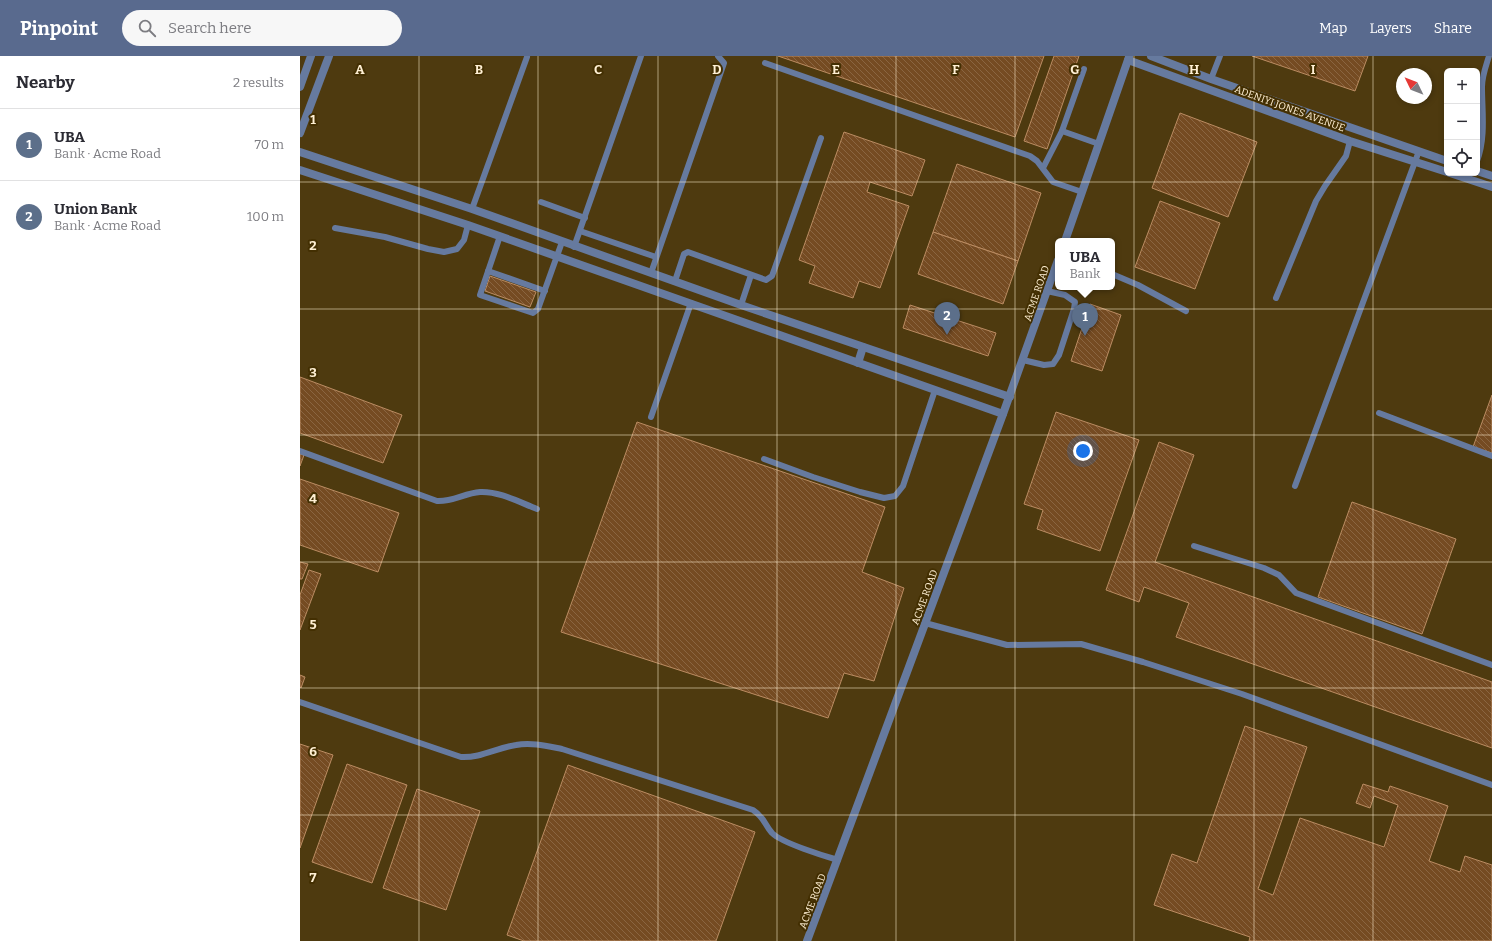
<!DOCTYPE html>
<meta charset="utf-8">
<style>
body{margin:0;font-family:Bitter,serif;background:#f7f7f7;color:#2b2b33}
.controls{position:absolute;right:12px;top:12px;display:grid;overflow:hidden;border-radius:6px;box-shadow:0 2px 6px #0003}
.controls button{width:36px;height:36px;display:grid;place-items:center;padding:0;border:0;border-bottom:1px solid #e1e1e2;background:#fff;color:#2b2b33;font:20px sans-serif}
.compass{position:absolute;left:1096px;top:12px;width:36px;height:36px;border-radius:50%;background:#fff;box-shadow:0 2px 6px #0003;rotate:313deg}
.you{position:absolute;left:783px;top:395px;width:14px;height:14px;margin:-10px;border:3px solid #fff;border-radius:50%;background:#1a73e8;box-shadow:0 0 0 6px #1a73e833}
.badge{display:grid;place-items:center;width:26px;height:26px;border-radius:50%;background:#596a8e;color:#fff;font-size:13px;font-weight:700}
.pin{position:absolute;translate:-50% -33px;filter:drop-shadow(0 1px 2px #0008)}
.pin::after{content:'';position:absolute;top:21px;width:14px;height:12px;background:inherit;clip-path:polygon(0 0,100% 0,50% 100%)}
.popup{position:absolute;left:755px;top:182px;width:60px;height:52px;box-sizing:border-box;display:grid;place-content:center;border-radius:6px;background:#fff;filter:drop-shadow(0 1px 3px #0005);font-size:13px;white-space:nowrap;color:#7c7c81}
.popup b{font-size:15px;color:#2b2b33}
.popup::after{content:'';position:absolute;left:50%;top:100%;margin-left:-8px;border:8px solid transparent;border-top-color:#fff}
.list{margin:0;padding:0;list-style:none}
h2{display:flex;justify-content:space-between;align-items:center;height:52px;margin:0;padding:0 16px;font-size:17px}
h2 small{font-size:13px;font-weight:400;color:#7c7c81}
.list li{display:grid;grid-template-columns:26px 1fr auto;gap:12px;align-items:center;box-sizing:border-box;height:72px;padding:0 16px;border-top:1px solid #e1e1e2}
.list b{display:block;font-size:15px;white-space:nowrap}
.list p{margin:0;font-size:13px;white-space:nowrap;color:#7c7c81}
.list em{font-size:13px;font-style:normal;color:#7c7c81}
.icon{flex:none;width:22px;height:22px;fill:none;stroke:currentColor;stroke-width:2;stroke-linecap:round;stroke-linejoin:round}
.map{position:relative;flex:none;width:1192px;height:885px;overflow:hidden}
header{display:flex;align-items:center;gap:24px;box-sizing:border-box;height:56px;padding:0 20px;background:#596a8e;color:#fff}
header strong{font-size:19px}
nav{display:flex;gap:22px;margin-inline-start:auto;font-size:14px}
.search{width:280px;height:36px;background:#f7f7f7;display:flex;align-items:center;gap:10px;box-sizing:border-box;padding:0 14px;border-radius:22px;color:#7c7c81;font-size:15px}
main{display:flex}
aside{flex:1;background:#fff}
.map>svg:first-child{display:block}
.building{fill:url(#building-back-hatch);stroke:#bb8c62}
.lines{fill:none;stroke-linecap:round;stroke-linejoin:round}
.service{stroke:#667a9f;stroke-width:6}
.minor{stroke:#667a9f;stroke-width:8}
.tertiary{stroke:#667a9f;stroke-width:8}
.grid{fill:none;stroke:#fff0d4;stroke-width:1;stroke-opacity:0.55}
.labels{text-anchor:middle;stroke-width:4;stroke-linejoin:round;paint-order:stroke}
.street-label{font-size:10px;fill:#fff0d4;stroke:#432f02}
.grid-label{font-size:13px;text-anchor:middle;font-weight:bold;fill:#fff0d4;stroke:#432f02;stroke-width:4;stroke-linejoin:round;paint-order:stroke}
</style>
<header>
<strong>Pinpoint</strong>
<div class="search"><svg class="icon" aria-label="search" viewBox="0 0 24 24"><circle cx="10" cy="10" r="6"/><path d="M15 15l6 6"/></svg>Search here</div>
<nav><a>Map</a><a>Layers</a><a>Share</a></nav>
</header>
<main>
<aside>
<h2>Nearby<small>2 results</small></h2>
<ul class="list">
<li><span class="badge" style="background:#5c6f8a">1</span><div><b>UBA</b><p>Bank · Acme Road</p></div><em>70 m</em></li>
<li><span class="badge" style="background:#5c6f8a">2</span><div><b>Union Bank</b><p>Bank · Acme Road</p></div><em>100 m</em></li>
</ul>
</aside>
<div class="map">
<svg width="1192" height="885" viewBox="0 0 1192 885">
<defs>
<pattern id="building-back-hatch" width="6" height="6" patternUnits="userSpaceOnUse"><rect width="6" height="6" fill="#754b22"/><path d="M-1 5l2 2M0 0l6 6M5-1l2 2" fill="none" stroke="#8a6541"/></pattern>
</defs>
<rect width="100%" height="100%" fill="#4e3a0f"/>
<g class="building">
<polygon points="478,0 744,0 715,81"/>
<polygon points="754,0 779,0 747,93 724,85"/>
<polygon points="952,0 1068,0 1055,35"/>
<polygon points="880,57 957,86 928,161 852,132"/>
<polygon points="544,76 625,104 612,140 570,126 567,136 609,150 580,232 559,225 553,242 509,227 515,210 499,204"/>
<polygon points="657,108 741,137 718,205 633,176"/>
<polygon points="860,145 920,167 895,233 835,211"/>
<polygon points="633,176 718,205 703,248 618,218"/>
<polygon points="190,220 236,236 230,251 185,235"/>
<polygon points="790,248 821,259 802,315 771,305"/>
<polygon points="610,249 696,277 688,300 603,272"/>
<polygon points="0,321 102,359 83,407 0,377"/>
<polygon points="1192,339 1192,397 1173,391"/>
<polygon points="756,356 839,384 800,495 737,473 743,454 724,448"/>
<polygon points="337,366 585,451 562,516 604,532 574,625 544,617 528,662 261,576"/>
<polygon points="859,386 894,399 855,506 1192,626 1192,692 876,581 889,547 844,531 839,546 806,534"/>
<polygon points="0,398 4,399 0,410"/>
<polygon points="0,423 99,457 78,516 0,489"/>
<polygon points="1052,446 1156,483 1122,578 1018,541"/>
<polygon points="0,506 8,508 2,523 0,523"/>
<polygon points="9,514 21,518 0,574 0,539"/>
<polygon points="0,619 5,621 1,632 0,631"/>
<polygon points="945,670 1007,691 958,833 973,839 1000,762 1084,791 1098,749 1074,740 1070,752 1056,747 1063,728 1088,736 1090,730 1148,750 1129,805 1160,816 1165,800 1192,809 1192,885 949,885 950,881 854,849 872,798 897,807"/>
<polygon points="0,688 33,699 0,792"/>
<polygon points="47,708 107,729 72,827 12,806"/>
<polygon points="268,709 455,776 416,885 224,885 207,879"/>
<polygon points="117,733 180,755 146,854 83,832"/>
</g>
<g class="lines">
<g class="service">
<polyline points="465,7 730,100 737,105 753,126 782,136"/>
<polyline points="911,23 920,0"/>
<polyline points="762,75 799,88"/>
<path d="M1177,105C1186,81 1182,55 1182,31C1182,20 1186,10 1189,0"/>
<polyline points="743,112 762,75 784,13"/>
<polyline points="241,146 285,162"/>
<polyline points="172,153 227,1"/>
<polyline points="35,172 85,181 128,193 144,196 157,193 164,184 168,169"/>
<polyline points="280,175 356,201"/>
<polyline points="200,180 180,239 233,257 238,253 262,186"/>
<polyline points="274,191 341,0"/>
<polyline points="188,215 245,235"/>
<polyline points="351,217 424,7 418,0"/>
<polyline points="812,218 838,229 886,255"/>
<polyline points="375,225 384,198 388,196 466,224 472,220 521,82"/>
<polyline points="976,242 1016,145 1025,130 1046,100 1050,85"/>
<polyline points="441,249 451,219"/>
<polyline points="723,304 744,309 753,308 759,299 774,253 775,246 765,239 747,235"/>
<polyline points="1079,357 1192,400"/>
<polyline points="351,361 391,247"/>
<path d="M0,395L137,445C152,446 165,437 180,436C199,435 219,446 237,453"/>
<polyline points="464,403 513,421 560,436 584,442 595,440 603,430 635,334"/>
<polyline points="995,430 1119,95"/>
<polyline points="894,490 964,512 979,519 996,537 1192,609"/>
<polyline points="625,567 707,589 781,588 843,606 942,638 1192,729"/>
<path d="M0,646L161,701C181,702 196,692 216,689C231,686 247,690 262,693L453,754C465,762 464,768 472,777C482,787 524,800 538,804"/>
</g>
<g class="minor">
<polyline points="0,96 172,153 441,249 710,341"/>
<polyline points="0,114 168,169 703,358"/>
<polyline points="558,307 563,291"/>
</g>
<g class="tertiary">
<polyline points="851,0 911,23 1147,105"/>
<polyline points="828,4 1050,85 1147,116"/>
<polyline points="0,31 11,0"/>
<polyline points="0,77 29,0"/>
<polyline points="1177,115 1192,120"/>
<polyline points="1150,117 1192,131"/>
<polyline points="765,185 829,1"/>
<polyline points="507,885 703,358 758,204"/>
</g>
</g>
<path class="grid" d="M119,0V885M238,0V885M358,0V885M477,0V885M596,0V885M715,0V885M834,0V885M954,0V885M1073,0V885M0,126H1192M0,253H1192M0,379H1192M0,506H1192M0,632H1192M0,759H1192"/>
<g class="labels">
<g class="street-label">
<text transform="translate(990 52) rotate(20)" y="4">ADENIYI JONES AVENUE</text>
<text transform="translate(736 237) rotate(-71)" y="4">ACME ROAD</text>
<text transform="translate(624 541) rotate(-70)" y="4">ACME ROAD</text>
<text transform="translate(512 845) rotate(-69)" y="4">ACME ROAD</text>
</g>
</g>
<g class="grid-label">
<text x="60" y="18">A</text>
<text x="179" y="18">B</text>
<text x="298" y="18">C</text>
<text x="417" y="18">D</text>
<text x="536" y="18">E</text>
<text x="656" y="18">F</text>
<text x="775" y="18">G</text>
<text x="894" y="18">H</text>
<text x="1013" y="18">I</text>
<text x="13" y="68">1</text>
<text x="13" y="194">2</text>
<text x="13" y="321">3</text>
<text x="13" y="447">4</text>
<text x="13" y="573">5</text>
<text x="13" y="700">6</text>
<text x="13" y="826">7</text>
</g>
</svg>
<div class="controls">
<button>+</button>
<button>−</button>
<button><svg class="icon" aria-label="locate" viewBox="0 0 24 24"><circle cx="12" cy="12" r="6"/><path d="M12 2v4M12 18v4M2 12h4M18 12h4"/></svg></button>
</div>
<svg class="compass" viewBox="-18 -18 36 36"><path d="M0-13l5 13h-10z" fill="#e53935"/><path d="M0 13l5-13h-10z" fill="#7c7c81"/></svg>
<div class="you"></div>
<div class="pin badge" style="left:785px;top:280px;background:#5c6f8a">1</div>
<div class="popup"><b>UBA</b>Bank</div>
<div class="pin badge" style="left:647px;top:279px;background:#5c6f8a">2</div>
</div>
</main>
